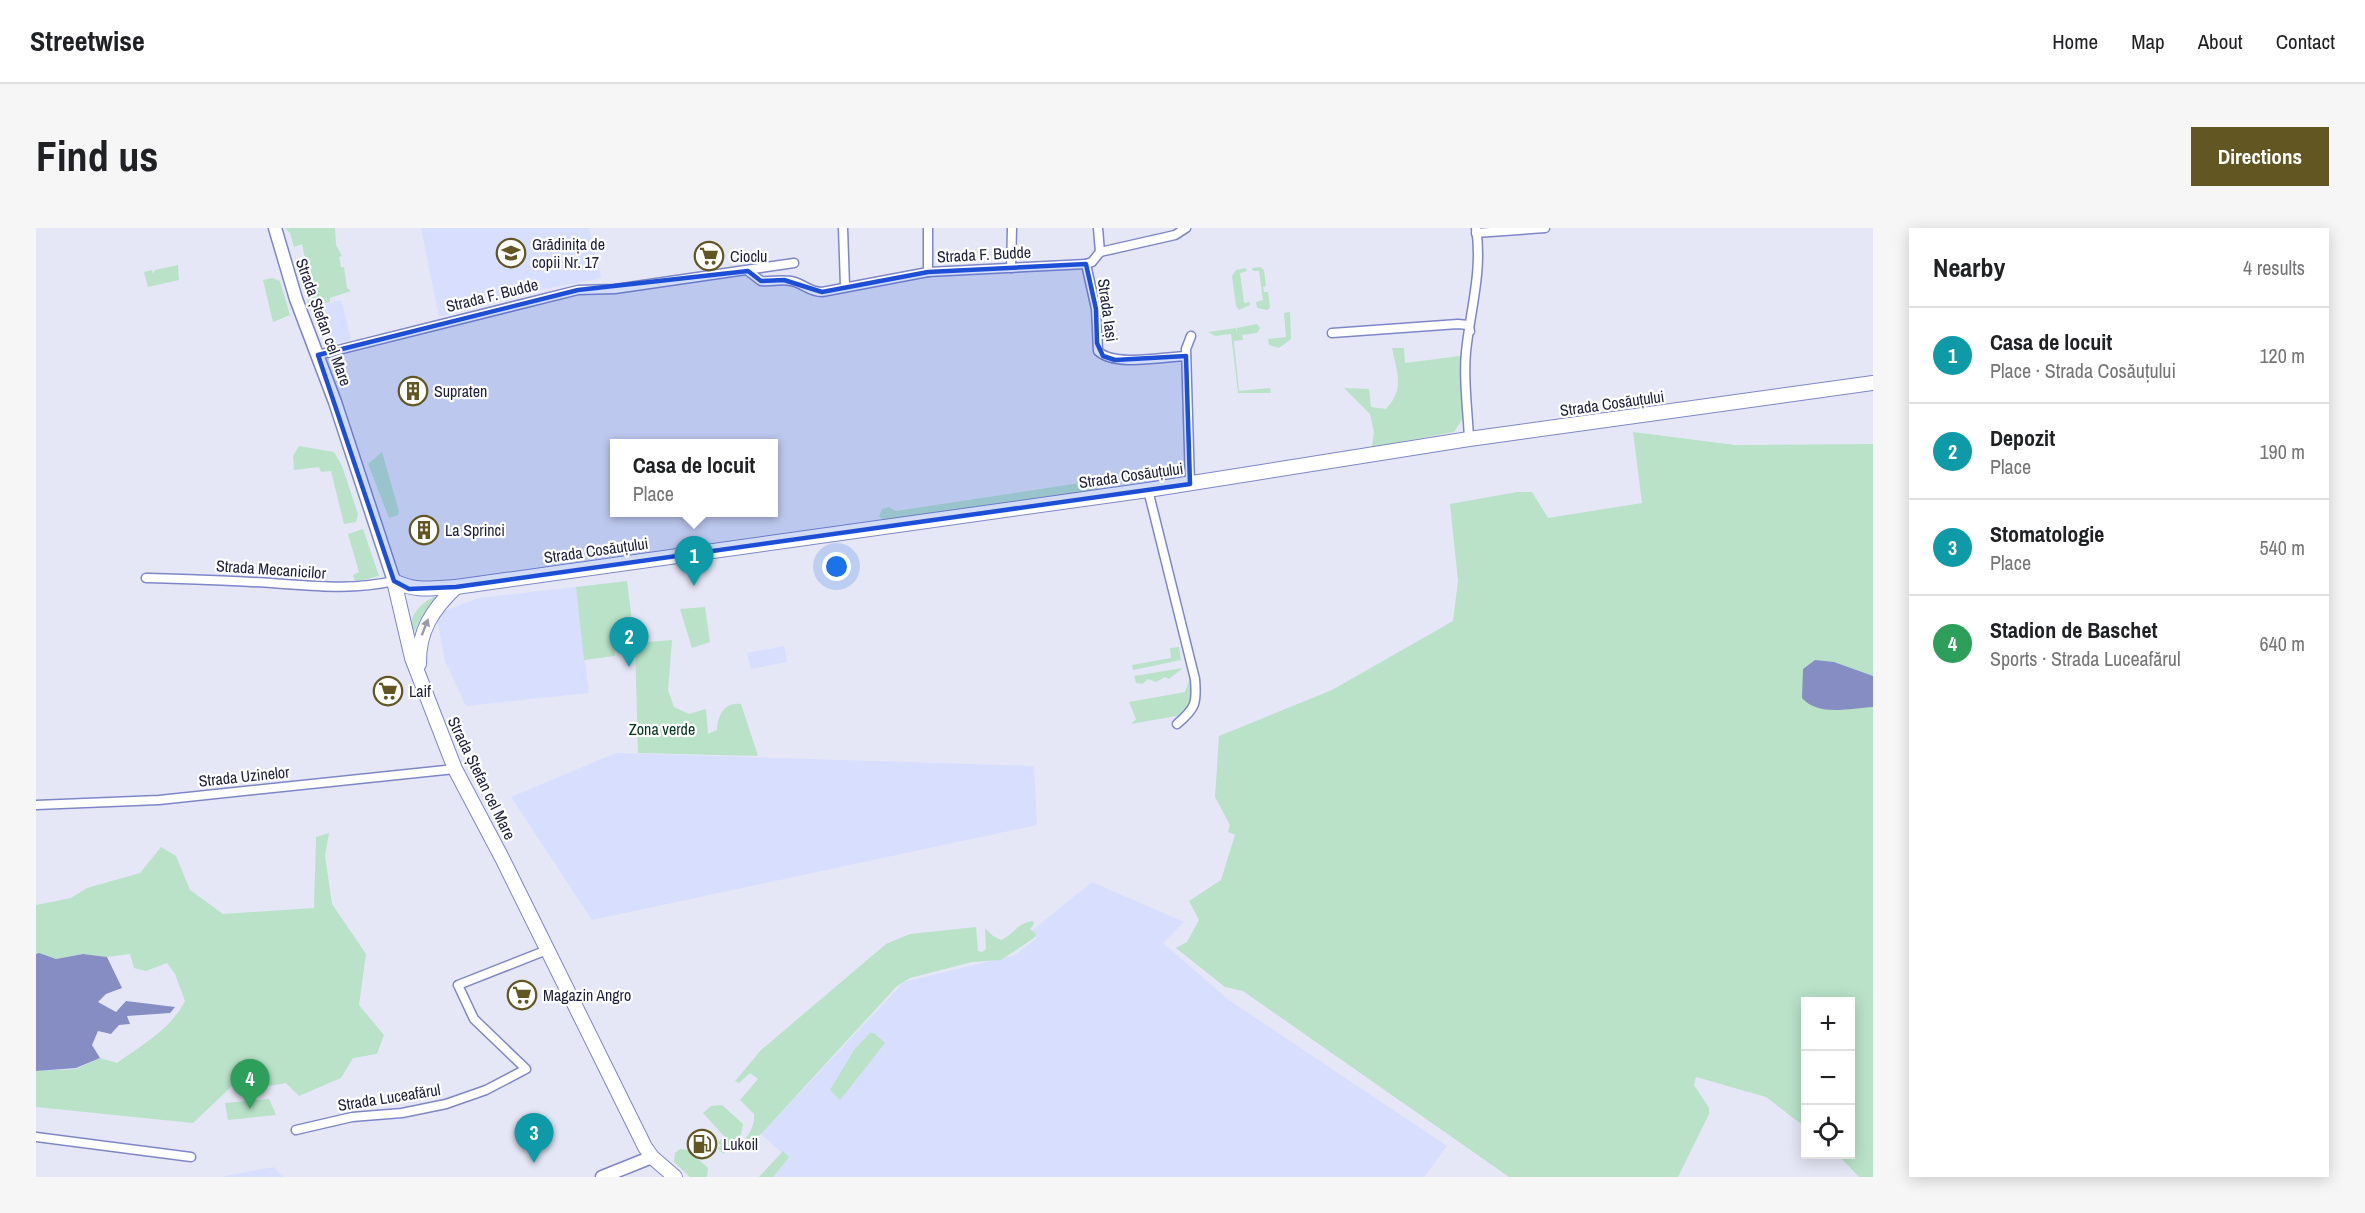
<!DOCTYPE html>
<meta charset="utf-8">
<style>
body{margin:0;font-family:"Archivo Narrow",sans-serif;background:#f6f6f6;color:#202124}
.controls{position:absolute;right:18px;bottom:18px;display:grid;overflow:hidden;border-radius:0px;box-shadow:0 3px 15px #0003}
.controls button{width:54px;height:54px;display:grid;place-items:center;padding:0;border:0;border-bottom:2px solid #e0e0e0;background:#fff;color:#202124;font:30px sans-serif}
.you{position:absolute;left:801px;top:339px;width:21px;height:21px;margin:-15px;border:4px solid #fff;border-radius:50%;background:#1a73e8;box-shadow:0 0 0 9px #1a73e833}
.badge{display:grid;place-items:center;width:39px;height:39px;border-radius:50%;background:#625723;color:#fff;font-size:20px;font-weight:700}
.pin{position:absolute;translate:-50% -50px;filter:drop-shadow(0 2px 3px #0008)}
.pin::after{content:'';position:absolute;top:32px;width:21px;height:18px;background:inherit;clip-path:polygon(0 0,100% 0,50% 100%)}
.popup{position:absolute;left:574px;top:211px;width:168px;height:78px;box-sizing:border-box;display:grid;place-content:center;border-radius:0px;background:#fff;filter:drop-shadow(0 2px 4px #0005);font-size:20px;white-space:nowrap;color:#757577}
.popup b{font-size:22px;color:#202124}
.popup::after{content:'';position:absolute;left:50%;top:100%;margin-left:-12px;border:12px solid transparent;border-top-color:#fff}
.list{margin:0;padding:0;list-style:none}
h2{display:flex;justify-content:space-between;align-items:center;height:78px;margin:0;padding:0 24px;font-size:26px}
h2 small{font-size:20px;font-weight:400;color:#757577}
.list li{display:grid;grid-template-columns:39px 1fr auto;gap:18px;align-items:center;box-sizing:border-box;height:96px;padding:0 24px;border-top:2px solid #e0e0e0}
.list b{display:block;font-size:22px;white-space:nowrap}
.list p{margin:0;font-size:20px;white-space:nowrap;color:#757577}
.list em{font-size:20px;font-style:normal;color:#757577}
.icon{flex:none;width:33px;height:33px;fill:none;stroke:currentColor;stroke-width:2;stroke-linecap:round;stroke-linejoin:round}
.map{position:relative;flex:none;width:1837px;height:949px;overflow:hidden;border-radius:0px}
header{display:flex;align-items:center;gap:36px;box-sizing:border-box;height:84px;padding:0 30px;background:#fff;border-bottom:2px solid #e0e0e0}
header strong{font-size:28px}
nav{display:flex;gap:33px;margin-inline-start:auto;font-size:21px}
.intro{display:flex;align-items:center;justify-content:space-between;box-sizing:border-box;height:144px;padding:0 36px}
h1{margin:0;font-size:42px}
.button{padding:15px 27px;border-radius:0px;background:#625723;color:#fff;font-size:21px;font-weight:700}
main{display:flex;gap:36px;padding:0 36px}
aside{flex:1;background:#fff;border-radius:0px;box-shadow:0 3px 15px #0003}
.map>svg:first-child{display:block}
.built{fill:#d8defe}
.green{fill:#b9e2c9}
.water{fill:#858dc3}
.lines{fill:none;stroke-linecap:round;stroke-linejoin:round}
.street-casing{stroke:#7e86c8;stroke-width:11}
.secondary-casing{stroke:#7e86c8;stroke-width:15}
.primary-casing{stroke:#7e86c8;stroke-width:16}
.street{stroke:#fff;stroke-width:8}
.secondary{stroke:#fff;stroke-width:12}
.primary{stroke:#fff;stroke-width:14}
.oneway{fill:#999aa6}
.marked{fill:#1d4ed8;fill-opacity:0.2;stroke:#1d4ed8;stroke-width:4.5;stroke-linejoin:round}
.labels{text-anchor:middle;stroke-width:4.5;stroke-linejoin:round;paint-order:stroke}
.poi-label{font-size:16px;fill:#1d1f3a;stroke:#fff;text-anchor:start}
.street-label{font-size:16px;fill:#1d1f3a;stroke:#fff}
.park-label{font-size:16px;fill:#00341d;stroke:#fff}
</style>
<header>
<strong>Streetwise</strong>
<nav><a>Home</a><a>Map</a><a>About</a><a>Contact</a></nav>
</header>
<div class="intro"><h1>Find us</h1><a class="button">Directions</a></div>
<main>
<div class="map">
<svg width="1837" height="949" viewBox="0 0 1837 949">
<rect width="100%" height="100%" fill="#e5e7f6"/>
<g class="built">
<polygon points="385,0 553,0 565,48 562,51 507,61 403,89"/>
<polygon points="305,72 315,112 294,116 273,80"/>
<polygon points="540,359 553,465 430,478 409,433 400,386 442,370"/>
<polygon points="748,418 751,434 715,441 711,425"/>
<polygon points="580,525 998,538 1001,597 556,692 475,569"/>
<polygon points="1056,654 1148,694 1127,715 1193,772 1411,918 1388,949 727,949 746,925 725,906 868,754 979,727 1001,710 993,705"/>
<polygon points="238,939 247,949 186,949 195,947"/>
</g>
<g class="green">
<polygon points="249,0 299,0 300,17 306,28 303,29 305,39 308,39 311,60 315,63 294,70 294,74 273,80 263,31 269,30 266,16 258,19 254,5"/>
<polygon points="142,37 143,52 112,59 108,44 116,42 117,46 119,42"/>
<polygon points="1224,39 1228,42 1230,58 1227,59 1228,64 1232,64 1234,80 1231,82 1221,80 1220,74 1227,72 1223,43 1217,43 1216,40"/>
<polygon points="1210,40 1211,43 1204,45 1208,75 1214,74 1214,77 1203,82 1200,78 1196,48 1200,42"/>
<polygon points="236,50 244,53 254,87 237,94 227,52"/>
<polygon points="1254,84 1255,111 1243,120 1233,117 1232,111 1250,109 1248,85"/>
<polygon points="1221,96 1224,100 1221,105 1206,107 1207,112 1198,113 1203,163 1234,160 1235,165 1202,165 1195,106 1179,108 1172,104 1200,100 1201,104 1201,100"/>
<path d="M1356,120H1368L1369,135L1424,128L1427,133L1429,187L1418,204L1336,219L1338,204L1334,186L1308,160L1333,161L1335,179L1350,181C1369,161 1361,145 1356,120Z"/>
<polygon points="1597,204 1699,217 1837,216 1837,949 1823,949 1802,927 1814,926 1814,774 1770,774 1769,899 1730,869 1660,849 1658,857 1673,880 1673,886 1642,949 1473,949 1207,763 1189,759 1140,720 1151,714 1163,692 1153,673 1185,652 1199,607 1192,604 1194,597 1179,569 1183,508 1296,462 1417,393 1422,353 1414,276 1481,264 1496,264 1512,290 1606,275"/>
<polygon points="263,218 298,224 306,238 322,286 320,294 308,296 295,243 285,244 283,239 258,242 257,228"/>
<polygon points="346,224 363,283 362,287 353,290 332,236"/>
<polygon points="1063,249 1061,262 848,293 843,288 846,281 853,279 860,283 1057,253"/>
<polygon points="327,301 343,348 319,354 317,347 323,344 312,306"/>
<polygon points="591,353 596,394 576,397 579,428 548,432 540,359"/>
<path d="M405,366L384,393L376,408C371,386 386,373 405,366Z"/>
<polygon points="669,379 674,414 656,420 644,381"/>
<path d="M636,412L632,462L638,479L653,486L670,481L672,506L681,502C682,487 688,474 705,476L722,528L602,525L599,415Z"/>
<polygon points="1143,419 1145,432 1097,442 1096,437 1135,430 1134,420"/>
<polygon points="1147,440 1133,451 1129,449 1120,454 1112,451 1106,456 1100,455 1098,448"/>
<polygon points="1154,450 1157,475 1146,487 1095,496 1100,491 1093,474 1149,464"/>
<path d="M293,605L289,628L296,676L330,726L323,777L348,807L341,826L317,830L305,850L263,868L250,855L233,858L215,840L157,895L0,879V843L40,841L64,830L81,835C106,817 135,801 149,773L139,746L131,735L110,743L98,740L94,726L71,729L47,726L20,731L0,726V677L35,670L51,660L104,645L125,619L140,628L154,662L187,686L278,680L280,609Z"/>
<path d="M997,693L998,696L994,701L1000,706L998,710L965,732L936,734L874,750L861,758L725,906L700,921C710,911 719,901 718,886L704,872L722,851L714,845L703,855L699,853L725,822L850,716L874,706L940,699L942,723L946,724L950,721L949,700L957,708L965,712C980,705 979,696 997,693Z"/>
<polygon points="834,805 838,805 849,815 804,872 794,862 818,822"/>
<polygon points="233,871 240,887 192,892 189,875"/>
<polygon points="686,877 707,896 705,906 688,926 682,921 685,917 682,915 688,908 667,885 675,878"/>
<polygon points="644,921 652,922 672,940 671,949 654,949 638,934 639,925"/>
<polygon points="747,923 753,929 737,949 723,949"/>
</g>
<g class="water">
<path d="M1779,432L1798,434L1837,448V479C1814,480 1783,489 1766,470L1767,441Z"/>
<polygon points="3,725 20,731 47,726 71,729 86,760 70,766 62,774 80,784 90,773 139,779 134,785 91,788 94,796 83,797 75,806 62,803 56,817 64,830 40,840 0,843 0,726"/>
</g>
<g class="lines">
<g class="street-casing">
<g id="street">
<polyline points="807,0 809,58"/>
<path d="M1062,0L1064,24L1056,34L1050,36L1060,81L1062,123C1078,139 1127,129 1150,128"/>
<polyline points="1440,5 1509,0"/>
<polyline points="1064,24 1139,7 1150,0"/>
<polyline points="975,40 976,0"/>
<path d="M712,43L725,53C735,54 745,51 755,53C767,55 773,64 786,64L892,44L1050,36"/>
<polyline points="892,44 892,0"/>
<polyline points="1296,105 1422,96 1432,97 1434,103"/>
<polyline points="282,127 542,62 579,61 758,35"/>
<path d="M1433,211C1432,183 1427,152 1430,124C1434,83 1447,42 1440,0"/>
<polyline points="1154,256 1150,121 1155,108"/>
<path d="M1112,262L1159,451C1161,475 1160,480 1141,496"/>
<path d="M110,350C145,351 181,352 216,354C265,356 310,364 358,353"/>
<polyline points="0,577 123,572 419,541"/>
<polyline points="260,902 316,889 366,885 410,876 450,862 490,841 438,791 422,757 511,722"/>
<polyline points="0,909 155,929"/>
</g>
</g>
<g class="secondary-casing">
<g id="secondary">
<polyline points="239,0 260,71 299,174 358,353"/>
<polyline points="566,949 616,929"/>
</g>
</g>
<g class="primary-casing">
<g id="primary">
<path d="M358,353C379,364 397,360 420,359L1112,262L1433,211L1837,155"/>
<polyline points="358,353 376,430 419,541 466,630 609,919 616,929 639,949"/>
<path d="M383,436C382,403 397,381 420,359"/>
</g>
</g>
<use href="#street" class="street"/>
<use href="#secondary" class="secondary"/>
<use href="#primary" class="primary"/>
</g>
<defs><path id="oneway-solid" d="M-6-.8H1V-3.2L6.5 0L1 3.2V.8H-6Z" transform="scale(1.5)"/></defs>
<use class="oneway" href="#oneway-solid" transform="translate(389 399) rotate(-69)"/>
<path class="marked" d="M1050,36L1060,81L1061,115L1067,128L1079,132L1150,128L1154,256L420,359L373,361L358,353L282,127L542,62L712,43L725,53L748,52L786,64L892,44Z"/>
<defs>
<g id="school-ring" transform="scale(1.5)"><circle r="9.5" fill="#fff" stroke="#625723" stroke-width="1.5"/><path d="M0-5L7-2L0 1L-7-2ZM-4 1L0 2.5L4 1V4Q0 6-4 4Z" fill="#625723"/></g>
<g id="supermarket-ring" transform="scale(1.5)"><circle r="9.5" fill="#fff" stroke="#625723" stroke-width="1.5"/><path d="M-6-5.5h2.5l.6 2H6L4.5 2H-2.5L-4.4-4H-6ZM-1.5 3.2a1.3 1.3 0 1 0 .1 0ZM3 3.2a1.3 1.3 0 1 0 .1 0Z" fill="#625723"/></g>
<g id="building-ring" transform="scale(1.5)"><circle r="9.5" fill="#fff" stroke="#625723" stroke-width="1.5"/><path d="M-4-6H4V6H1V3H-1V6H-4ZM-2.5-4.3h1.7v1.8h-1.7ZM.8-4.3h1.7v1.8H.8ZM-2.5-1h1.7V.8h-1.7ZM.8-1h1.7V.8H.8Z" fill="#625723"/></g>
<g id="fuel-ring" transform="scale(1.5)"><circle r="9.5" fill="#fff" stroke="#625723" stroke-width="1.5"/><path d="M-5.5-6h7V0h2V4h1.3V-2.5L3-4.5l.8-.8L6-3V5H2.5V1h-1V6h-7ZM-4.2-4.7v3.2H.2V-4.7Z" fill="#625723"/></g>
</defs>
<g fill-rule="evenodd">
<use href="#school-ring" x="475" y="25"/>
<use href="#supermarket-ring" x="673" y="28"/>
<use href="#building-ring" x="377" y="163"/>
<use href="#building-ring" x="388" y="302"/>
<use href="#supermarket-ring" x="352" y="463"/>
<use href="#supermarket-ring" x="486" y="767"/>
<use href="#fuel-ring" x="666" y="916"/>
</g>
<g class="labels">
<g class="poi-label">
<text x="496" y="22">Grădinița de<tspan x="496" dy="18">copii Nr. 17</tspan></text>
<text x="694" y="34">Cioclu</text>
<text x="398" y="169">Supraten</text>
<text x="409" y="308">La Sprinci</text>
<text x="373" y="469">Laif</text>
<text x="507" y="773">Magazin Angro</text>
<text x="687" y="922">Lukoil</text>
</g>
<g class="street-label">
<text transform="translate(948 26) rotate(-3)" y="6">Strada F. Budde</text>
<text transform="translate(456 67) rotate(-14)" y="6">Strada F. Budde</text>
<text transform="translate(1072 82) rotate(82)" y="6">Strada Iași</text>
<text transform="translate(288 94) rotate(70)" y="6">Strada Ștefan cel Mare</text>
<text transform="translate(1576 175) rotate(-8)" y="6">Strada Cosăuțului</text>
<text transform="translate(1095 247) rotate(-8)" y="6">Strada Cosăuțului</text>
<text transform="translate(560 322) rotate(-8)" y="6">Strada Cosăuțului</text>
<text transform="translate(235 341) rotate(4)" y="6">Strada Mecanicilor</text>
<text transform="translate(208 548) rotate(-6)" y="6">Strada Uzinelor</text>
<text transform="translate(446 550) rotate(64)" y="6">Strada Ștefan cel Mare</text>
<text transform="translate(353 869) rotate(-9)" y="6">Strada Luceafărul</text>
</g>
<g class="park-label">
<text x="626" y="507">Zona verde</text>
</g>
</g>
</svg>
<div class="controls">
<button>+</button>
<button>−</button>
<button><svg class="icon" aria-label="locate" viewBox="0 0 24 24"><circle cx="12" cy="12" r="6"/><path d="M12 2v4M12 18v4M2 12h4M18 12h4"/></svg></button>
</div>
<div class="you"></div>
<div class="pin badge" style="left:658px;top:358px;background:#0f9aa8">1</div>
<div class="popup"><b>Casa de locuit</b>Place</div>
<div class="pin badge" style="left:593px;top:439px;background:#0f9aa8">2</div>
<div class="pin badge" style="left:498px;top:935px;background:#0f9aa8">3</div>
<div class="pin badge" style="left:214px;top:881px;background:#2e9e5b">4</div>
</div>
<aside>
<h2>Nearby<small>4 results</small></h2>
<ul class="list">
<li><span class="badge" style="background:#0f9aa8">1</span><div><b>Casa de locuit</b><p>Place · Strada Cosăuțului</p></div><em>120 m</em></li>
<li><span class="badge" style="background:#0f9aa8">2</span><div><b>Depozit</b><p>Place</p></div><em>190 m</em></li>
<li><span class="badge" style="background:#0f9aa8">3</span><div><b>Stomatologie</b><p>Place</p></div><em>540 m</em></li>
<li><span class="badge" style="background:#2e9e5b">4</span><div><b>Stadion de Baschet</b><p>Sports · Strada Luceafărul</p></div><em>640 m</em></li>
</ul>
</aside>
</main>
